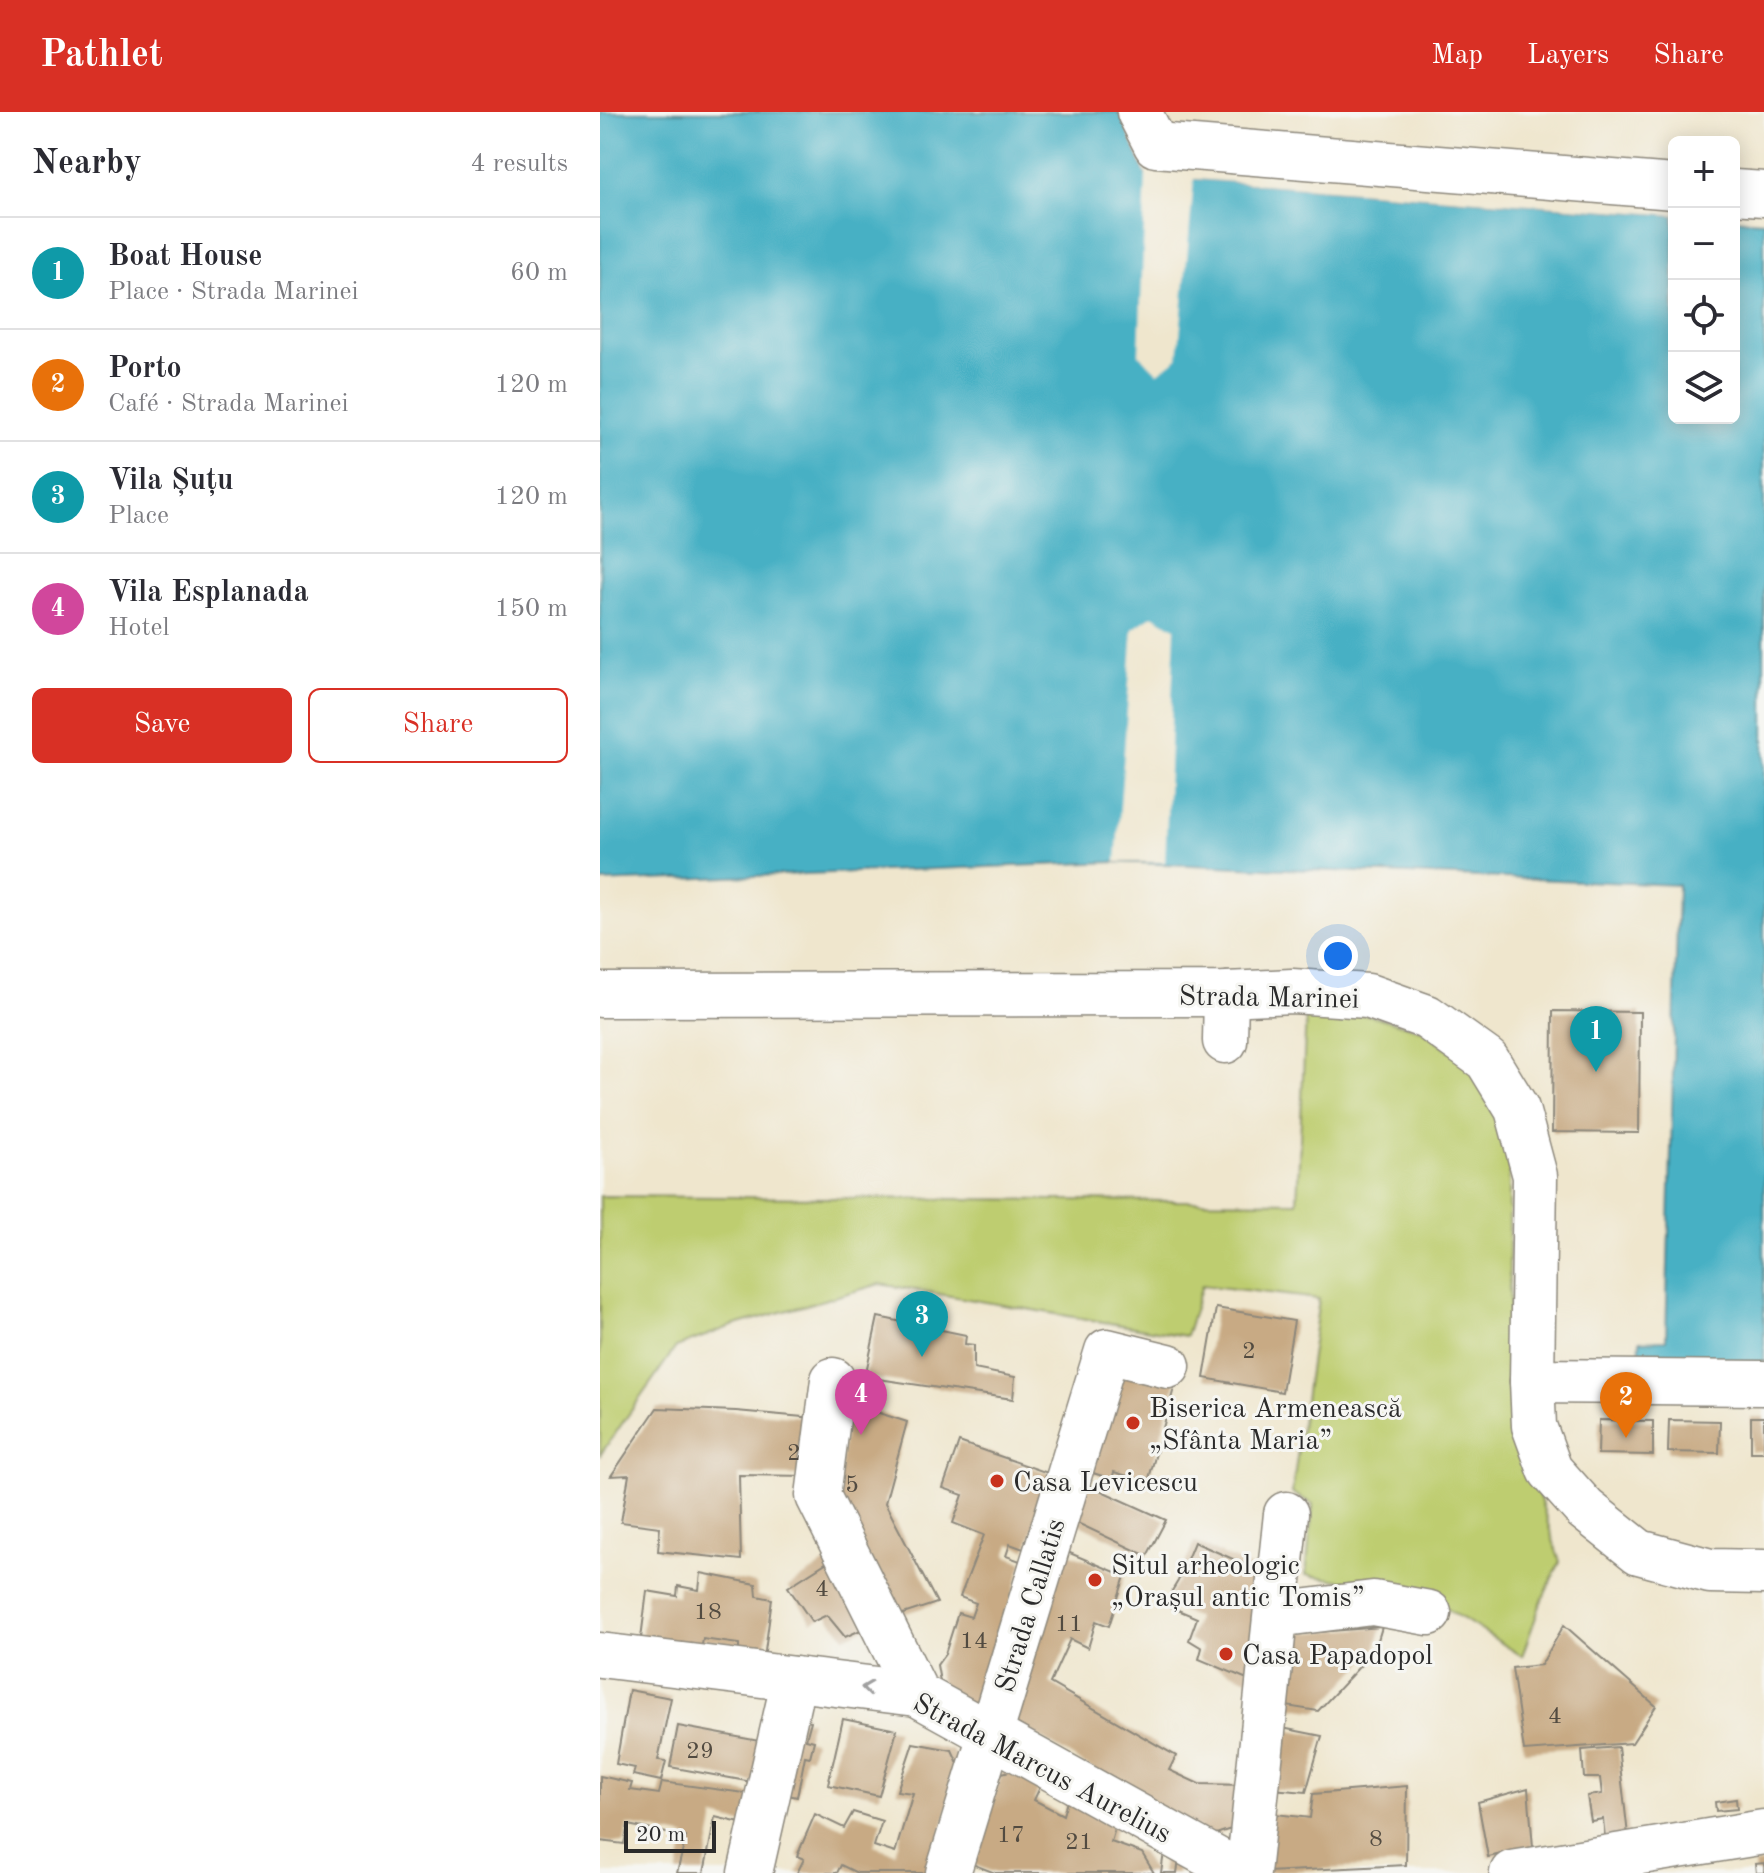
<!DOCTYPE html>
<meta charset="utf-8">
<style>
body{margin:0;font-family:"Old Standard TT",serif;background:#f7f7f7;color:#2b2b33}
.controls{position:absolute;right:24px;top:24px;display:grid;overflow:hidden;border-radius:12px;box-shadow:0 4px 20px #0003}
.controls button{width:72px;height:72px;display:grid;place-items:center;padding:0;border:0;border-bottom:2px solid #e1e1e2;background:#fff;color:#2b2b33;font:40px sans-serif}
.scale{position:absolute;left:24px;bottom:20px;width:92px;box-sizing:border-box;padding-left:8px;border:4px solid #2b2b2b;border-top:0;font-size:22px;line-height:28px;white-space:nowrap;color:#2b2b2b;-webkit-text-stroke:6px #f6f6f2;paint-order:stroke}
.you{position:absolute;left:738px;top:844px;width:28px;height:28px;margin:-20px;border:6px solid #fff;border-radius:50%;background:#1a73e8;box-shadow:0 0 0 12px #1a73e833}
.badge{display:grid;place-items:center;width:52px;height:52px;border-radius:50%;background:#d93025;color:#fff;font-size:26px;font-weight:700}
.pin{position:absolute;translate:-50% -66px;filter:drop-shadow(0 2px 4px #0008)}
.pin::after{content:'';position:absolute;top:42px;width:28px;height:24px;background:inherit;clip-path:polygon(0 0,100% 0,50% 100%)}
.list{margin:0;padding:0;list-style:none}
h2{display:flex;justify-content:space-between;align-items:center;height:104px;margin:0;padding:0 32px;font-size:34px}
h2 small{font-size:26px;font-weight:400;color:#7c7c81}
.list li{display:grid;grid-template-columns:52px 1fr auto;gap:24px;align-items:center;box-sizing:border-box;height:112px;padding:0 32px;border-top:2px solid #e1e1e2}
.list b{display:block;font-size:30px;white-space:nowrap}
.list p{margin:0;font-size:26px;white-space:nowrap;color:#7c7c81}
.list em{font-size:26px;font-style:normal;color:#7c7c81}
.actions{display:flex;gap:16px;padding:24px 32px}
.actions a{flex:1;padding:18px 0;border:2px solid #d93025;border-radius:12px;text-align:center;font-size:28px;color:#d93025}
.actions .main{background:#d93025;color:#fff}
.icon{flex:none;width:44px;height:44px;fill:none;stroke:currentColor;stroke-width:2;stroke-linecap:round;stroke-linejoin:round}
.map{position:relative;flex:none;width:1164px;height:1761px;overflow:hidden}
header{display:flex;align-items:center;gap:48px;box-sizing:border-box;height:112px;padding:0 40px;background:#d93025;color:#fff}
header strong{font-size:38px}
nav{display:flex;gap:44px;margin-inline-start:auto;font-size:28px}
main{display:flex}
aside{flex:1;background:#fff}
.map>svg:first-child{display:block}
.green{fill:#becd6f;stroke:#747c4d;stroke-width:2}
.water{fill:#46b0c4;stroke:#386e78;stroke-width:2}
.pier{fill:#efe6cd}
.building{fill:#c8aa84}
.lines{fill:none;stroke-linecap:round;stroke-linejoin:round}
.minor-casing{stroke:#8d887c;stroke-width:47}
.minor{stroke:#fff;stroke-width:44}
.oneway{stroke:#a0a0a0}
.poi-dot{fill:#c8321e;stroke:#f6f6f2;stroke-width:3}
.labels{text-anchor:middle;stroke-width:6;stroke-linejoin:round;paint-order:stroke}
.number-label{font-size:24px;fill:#524b41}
.street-label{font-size:28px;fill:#2b2b2b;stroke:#f6f6f2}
.poi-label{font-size:28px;fill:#2b2b2b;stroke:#f6f6f2;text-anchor:start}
</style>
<header>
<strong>Pathlet</strong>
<nav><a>Map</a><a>Layers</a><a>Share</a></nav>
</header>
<main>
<aside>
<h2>Nearby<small>4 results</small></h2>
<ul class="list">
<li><span class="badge" style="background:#0f9aa8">1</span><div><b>Boat House</b><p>Place · Strada Marinei</p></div><em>60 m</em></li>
<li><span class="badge" style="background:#e8710a">2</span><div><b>Porto</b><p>Café · Strada Marinei</p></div><em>120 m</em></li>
<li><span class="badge" style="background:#0f9aa8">3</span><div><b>Vila Șuțu</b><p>Place</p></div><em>120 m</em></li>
<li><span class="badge" style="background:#d1479c">4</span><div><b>Vila Esplanada</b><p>Hotel</p></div><em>150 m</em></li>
</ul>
<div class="actions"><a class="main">Save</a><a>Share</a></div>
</aside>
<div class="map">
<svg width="1164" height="1761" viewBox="0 0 1164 1761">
<rect width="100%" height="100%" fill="#f6f6f2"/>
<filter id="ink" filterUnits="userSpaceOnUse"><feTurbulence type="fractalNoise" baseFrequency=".0125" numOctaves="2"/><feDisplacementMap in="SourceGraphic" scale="16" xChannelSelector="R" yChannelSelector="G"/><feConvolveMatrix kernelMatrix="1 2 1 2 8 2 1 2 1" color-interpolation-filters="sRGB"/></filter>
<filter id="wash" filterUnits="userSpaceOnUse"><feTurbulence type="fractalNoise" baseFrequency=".006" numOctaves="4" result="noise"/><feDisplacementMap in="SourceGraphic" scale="32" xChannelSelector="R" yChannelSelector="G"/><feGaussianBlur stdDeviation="1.8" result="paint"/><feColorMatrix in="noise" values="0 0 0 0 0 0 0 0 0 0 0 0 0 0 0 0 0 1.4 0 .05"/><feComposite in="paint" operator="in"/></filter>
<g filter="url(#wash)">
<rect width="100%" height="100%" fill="#efe6cd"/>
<polygon class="green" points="706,902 769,903 822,918 875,957 909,1035 909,1171 914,1304 960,1450 942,1488 922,1544 822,1481 706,1463 713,1392 692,1381 719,1187 602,1173 586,1224 280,1172 132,1214 76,1235 0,1343 0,1084 697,1090"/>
<polygon class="water" points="0,0 520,0 546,63 1074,103 1074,306 1134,306 1134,107 1164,109 1164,1257 1039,1257 1040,1229 1066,1228 1078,773 516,750 0,770"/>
<g class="pier">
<polygon points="520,0 525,0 549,59 1074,99 1074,103 594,67 578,246 558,261 539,242 546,63"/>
<polygon points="553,503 575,516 565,750 516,750 533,517"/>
</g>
<g id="blocks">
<g class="building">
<polygon points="953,899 1040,900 1039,1021 952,1020"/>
<polygon points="616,1196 694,1209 682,1280 604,1266"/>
<polygon points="278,1205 366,1223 365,1232 374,1233 374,1257 415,1265 413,1287 265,1265"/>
<polygon points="518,1253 576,1269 548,1370 514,1360 512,1367 493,1361"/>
<polygon points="248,1291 307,1310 285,1391 337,1491 297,1504 238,1383"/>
<polygon points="57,1296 136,1299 214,1306 212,1364 139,1363 141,1448 58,1439 60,1415 21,1410 29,1363 11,1364"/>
<rect x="1151" y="1305" width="13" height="35"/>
<polygon points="999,1308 1053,1309 1053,1343 998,1342"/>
<polygon points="1069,1308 1120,1309 1119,1341 1068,1340"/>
<polygon points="359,1330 451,1362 426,1438 410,1432 406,1444 423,1450 377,1597 343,1586 337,1553 345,1542 358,1501 371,1505 376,1491 360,1485 384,1423 353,1411 363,1383 343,1376"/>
<polygon points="484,1371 566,1408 547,1444 469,1407"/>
<polygon points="594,1430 658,1458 652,1569 599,1547 602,1536 589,1528 597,1506 564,1492 578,1469"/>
<polygon points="465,1439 525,1464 509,1514 496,1509 488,1536 470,1527 450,1571 576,1644 569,1658 599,1672 645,1673 634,1716 613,1723 557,1696 408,1606"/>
<polygon points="232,1447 272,1513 245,1525 227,1503 212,1510 188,1475"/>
<polygon points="101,1461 156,1472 157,1484 172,1487 164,1547 139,1542 139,1532 103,1527 99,1550 39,1542 47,1479 77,1484 78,1474 99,1478"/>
<polygon points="964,1513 1056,1594 1032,1631 924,1639 912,1556 941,1553"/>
<polygon points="782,1515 775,1538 718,1599 686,1594 692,1522"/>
<polygon points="29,1578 71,1586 58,1648 66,1649 61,1669 33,1663 35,1656 16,1652"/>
<polygon points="196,1606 211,1609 206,1627 214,1629 210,1645 205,1644 197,1685 180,1681"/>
<polygon points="243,1607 297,1618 279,1684 228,1673"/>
<polygon points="78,1614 170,1631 163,1672 70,1655"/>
<polygon points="677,1615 722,1624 706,1680 672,1677"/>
<polygon points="313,1631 352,1638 359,1653 331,1761 257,1761 241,1753 237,1761 197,1761 204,1747 197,1744 215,1702 244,1716 253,1700 282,1709 274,1734 295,1741 313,1681 297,1679"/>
<polygon points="1018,1635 1028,1723 1005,1725 1003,1707 991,1709 987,1684 1002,1682 1000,1666 984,1666 982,1638"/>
<polygon points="413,1658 441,1673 434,1688 463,1703 467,1689 516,1713 511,1730 542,1741 554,1761 395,1761 372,1752 402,1661"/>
<polygon points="0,1664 32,1671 30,1678 59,1682 62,1670 160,1683 153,1714 115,1705 104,1761 77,1761 86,1725 28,1713 24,1732 0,1729"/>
<polygon points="807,1674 806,1753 667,1760 667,1701 710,1706 713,1682"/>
<polygon points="928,1676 933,1735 888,1745 878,1690"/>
<polygon points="1136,1687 1137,1697 1116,1699 1115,1690"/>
<polygon points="565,1733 580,1741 577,1761 561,1761"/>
<polygon points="1164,1751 1164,1761 1156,1761 1155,1752"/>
</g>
</g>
</g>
<g filter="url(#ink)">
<use href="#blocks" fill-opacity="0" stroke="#8d887c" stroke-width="2"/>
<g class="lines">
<g class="minor-casing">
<g id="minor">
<polyline points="539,0 556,33 1074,75"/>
<polyline points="1134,80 1164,82"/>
<polyline points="0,883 626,882 692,879 768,884 827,905 887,948 917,997 935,1064 932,1269 934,1314 950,1358 985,1397 1039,1440 1110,1459 1164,1460"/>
<polyline points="625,929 626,882"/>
<polyline points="233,1268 218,1384 317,1582"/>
<polyline points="932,1269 1164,1271"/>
<polyline points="676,1503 773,1491 829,1501"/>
<polyline points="0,1543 317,1582 641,1761"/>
<polyline points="150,1761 194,1567"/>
<polyline points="348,1761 507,1239 568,1254"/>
<polyline points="648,1761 686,1402"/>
<polyline points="912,1761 1164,1720"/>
</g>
</g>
<use href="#minor" class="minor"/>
</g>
<defs><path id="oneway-chevron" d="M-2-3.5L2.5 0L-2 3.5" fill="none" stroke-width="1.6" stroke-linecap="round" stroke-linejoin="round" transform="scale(2)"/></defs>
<use class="oneway" href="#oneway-chevron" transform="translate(267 1576) rotate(-173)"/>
</g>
<g class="poi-dot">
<circle cx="533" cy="1311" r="8"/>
<circle cx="397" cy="1369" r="8"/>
<circle cx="495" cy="1468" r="8"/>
<circle cx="626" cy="1542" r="8"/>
</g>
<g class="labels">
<g class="number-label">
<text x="649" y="1246">2</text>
<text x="194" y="1348">2</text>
<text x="252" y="1380">5</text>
<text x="222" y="1484">4</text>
<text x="108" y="1507">18</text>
<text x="469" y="1519">11</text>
<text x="374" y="1536">14</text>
<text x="955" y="1611">4</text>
<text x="100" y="1646">29</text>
<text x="411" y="1730">17</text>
<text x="776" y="1734">8</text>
<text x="479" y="1737">21</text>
</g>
<g class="street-label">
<text transform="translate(669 884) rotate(1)" y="10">Strada Marinei</text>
<text transform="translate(429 1493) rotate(-73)" y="10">Strada Callatis</text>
<text transform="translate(443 1655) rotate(28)" y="10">Strada Marcus Aurelius</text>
</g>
<g class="poi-label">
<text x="549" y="1305">Biserica Armenească<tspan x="549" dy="32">„Sfânta Maria”</tspan></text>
<text x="413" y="1379">Casa Levicescu</text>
<text x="511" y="1462">Situl arheologic<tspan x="511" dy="32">„Orașul antic Tomis”</tspan></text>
<text x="642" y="1552">Casa Papadopol</text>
</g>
</g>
</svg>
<div class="controls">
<button>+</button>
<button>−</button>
<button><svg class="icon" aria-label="locate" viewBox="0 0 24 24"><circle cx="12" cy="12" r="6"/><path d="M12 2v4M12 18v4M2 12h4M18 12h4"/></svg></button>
<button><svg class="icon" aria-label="layers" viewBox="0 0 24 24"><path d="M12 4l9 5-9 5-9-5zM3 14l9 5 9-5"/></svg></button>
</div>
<div class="scale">20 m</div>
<div class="you"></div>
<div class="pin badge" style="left:996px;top:960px;background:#0f9aa8">1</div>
<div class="pin badge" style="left:1026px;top:1326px;background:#e8710a">2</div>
<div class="pin badge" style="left:322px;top:1245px;background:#0f9aa8">3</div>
<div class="pin badge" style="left:261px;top:1323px;background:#d1479c">4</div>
</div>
</main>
